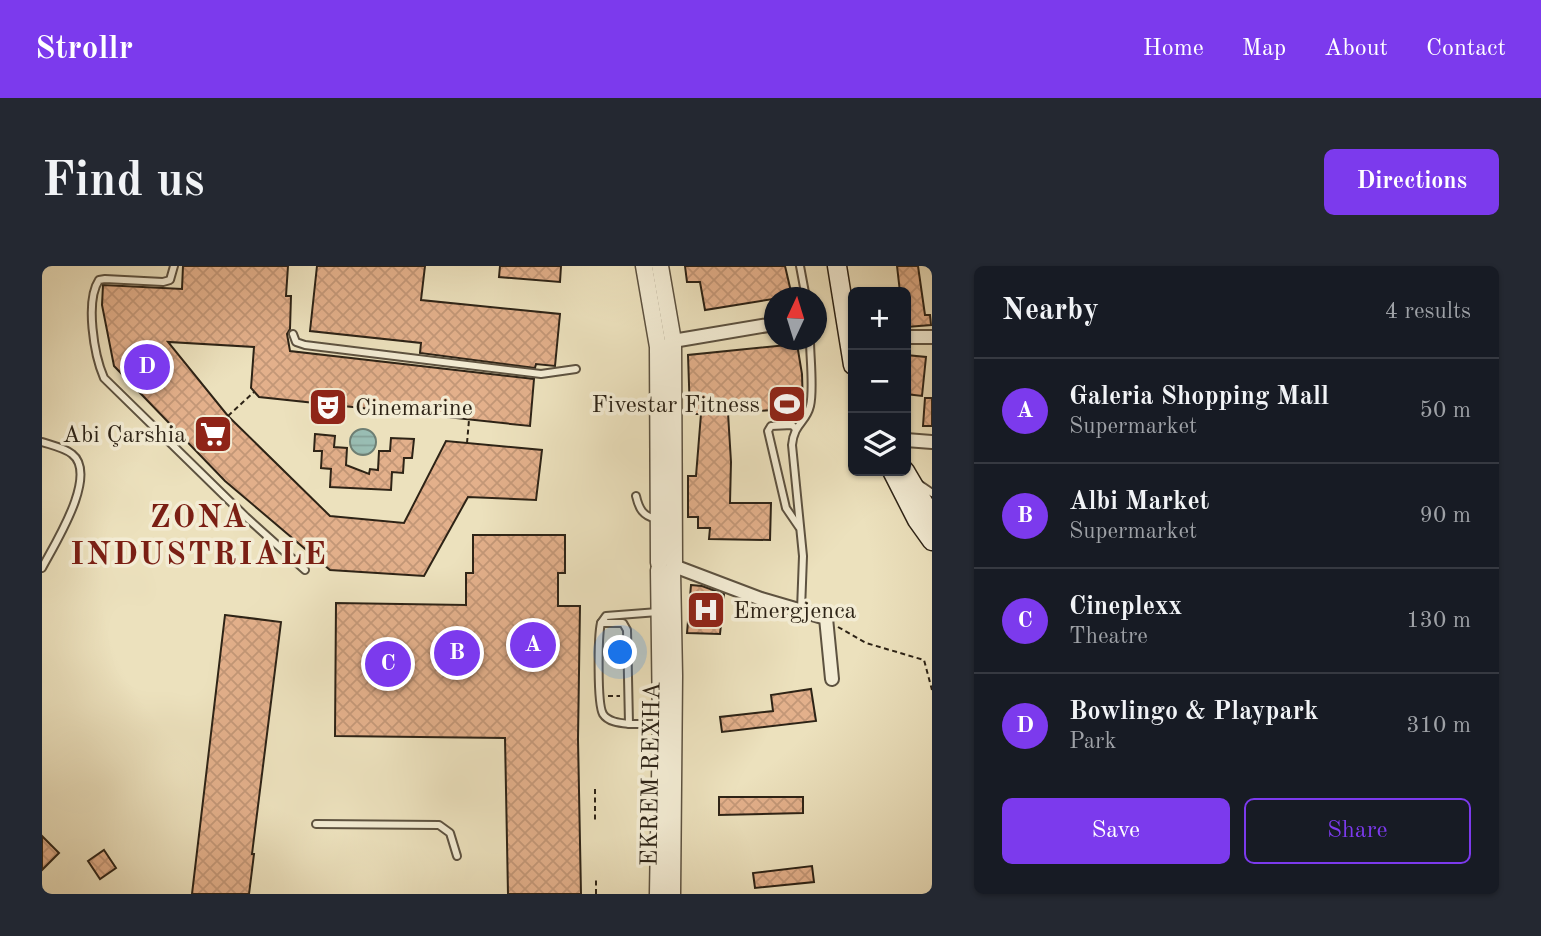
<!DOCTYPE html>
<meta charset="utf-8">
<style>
body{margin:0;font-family:"Old Standard TT",serif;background:#242831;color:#f1f3f6}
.controls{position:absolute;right:21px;top:21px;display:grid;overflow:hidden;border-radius:10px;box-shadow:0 2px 5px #0004}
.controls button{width:63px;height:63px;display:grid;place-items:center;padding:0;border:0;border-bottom:2px solid #363941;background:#171b24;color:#f1f3f6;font:35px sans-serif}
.compass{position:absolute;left:722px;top:21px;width:63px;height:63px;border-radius:50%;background:#171b24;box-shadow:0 2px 5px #0004;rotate:4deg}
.you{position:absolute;left:579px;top:387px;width:24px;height:24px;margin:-18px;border:5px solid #fff;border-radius:50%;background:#1a73e8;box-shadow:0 0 0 10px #1a73e833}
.badge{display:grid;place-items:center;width:46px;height:46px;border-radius:50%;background:#7c3aed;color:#fff;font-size:23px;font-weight:700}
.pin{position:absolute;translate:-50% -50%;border:4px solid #fff;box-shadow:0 2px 7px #0006}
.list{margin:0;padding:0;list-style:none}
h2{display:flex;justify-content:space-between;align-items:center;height:91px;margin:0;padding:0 28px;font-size:30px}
h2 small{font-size:23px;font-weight:400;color:#9ea1a6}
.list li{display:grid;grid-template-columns:46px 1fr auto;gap:21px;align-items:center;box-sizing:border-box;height:105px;padding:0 28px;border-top:2px solid #363941}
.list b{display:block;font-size:26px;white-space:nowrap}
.list p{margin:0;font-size:23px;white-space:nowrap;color:#9ea1a6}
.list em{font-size:23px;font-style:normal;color:#9ea1a6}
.actions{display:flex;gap:14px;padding:21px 28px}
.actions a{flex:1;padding:16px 0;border:2px solid #7c3aed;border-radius:10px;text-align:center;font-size:24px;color:#7c3aed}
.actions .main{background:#7c3aed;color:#fff}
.icon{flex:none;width:38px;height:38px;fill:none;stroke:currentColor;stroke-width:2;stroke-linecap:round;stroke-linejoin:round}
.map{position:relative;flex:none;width:890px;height:628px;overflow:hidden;border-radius:10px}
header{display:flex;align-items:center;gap:42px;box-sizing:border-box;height:98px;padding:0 35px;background:#7c3aed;color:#fff}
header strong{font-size:33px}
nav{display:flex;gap:38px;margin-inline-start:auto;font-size:24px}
.intro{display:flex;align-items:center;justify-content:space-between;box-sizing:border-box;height:168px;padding:0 42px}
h1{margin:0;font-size:49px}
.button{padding:18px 32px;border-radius:10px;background:#7c3aed;color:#fff;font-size:24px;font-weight:700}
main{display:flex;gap:42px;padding:0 42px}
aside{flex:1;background:#171b24;border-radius:10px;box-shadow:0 2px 5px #0004}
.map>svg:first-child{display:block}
.water{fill:url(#water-rules);stroke:#6e7f74;stroke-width:2}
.building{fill:url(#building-cross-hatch);stroke:#2d2316;stroke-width:2}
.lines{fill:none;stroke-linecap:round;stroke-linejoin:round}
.service-casing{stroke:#5d5240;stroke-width:10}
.minor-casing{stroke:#5d5240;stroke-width:16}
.tertiary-casing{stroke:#5d5240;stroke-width:19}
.secondary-casing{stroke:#2d2316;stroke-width:21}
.path{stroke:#2d2316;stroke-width:2;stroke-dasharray:5 3.5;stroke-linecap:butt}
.service{stroke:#f3ecd4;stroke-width:6}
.minor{stroke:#f3ecd4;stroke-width:12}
.tertiary{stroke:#f3ecd4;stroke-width:16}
.secondary{stroke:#f3ecd4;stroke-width:18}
.labels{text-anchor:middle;stroke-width:7;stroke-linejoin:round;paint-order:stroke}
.poi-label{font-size:24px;fill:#2d2316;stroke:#f3ecd4;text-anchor:end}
.street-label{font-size:24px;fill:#2d2316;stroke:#f3ecd4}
.district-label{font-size:32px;font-weight:bold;letter-spacing:2px;fill:#7a1f14;stroke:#f3ecd4}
</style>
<header>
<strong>Strollr</strong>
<nav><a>Home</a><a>Map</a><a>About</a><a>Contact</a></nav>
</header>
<div class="intro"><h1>Find us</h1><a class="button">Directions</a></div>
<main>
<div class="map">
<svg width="890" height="628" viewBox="0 0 890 628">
<defs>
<pattern id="water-rules" width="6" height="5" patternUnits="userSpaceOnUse" patternTransform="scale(1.75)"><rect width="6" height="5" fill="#99bdb3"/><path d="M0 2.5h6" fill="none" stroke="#84a299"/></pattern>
<pattern id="building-cross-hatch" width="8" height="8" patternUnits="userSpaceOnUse" patternTransform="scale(1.75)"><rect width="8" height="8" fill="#e3b08b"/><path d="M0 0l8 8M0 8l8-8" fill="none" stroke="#c39777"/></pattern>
</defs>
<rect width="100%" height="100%" fill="#ece1bd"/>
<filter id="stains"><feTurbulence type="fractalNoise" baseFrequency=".00286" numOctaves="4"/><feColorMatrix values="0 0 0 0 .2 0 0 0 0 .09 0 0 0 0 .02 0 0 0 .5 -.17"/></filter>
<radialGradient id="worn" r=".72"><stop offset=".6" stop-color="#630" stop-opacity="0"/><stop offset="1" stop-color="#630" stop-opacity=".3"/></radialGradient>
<circle class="water" cx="321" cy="176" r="13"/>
<g class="building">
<polygon points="141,0 246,0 244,30 249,30 248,63 245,68 248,85 492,113 488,160 217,131 209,122 212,81 126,76 186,150 288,250 362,257 404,175 500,184 494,234 426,231 382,310 288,304 183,215 72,100 60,39 61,19 140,23"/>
<polygon points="275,0 383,0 379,34 518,48 513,100 494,98 493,102 378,87 379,77 268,65"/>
<polygon points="458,0 519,0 518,16 457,11"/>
<polygon points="643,0 743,0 750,30 663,44 658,16 645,16"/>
<polygon points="855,0 876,0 883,49 888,49 889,59 865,61 864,26 858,26"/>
<polygon points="755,78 760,108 761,142 686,147 689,196 688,237 729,237 728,274 667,273 668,262 656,262 656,251 646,251 646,210 654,210 659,148 648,148 646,89"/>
<polygon points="864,89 884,91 880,130 864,128"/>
<polygon points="883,132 890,132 890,160 881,160"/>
<polygon points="273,168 293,170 292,181 305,182 304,199 327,208 328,203 336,204 337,185 348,185 349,172 372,173 370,192 362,192 361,207 350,206 349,224 288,221 289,203 279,202 280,185 272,185"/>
<polygon points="431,269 523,269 523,307 516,307 516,340 538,340 536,473 539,628 466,628 463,472 293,470 294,337 424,339 424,307 431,307"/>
<polygon points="649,319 660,320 682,328 678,368 645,367"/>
<polygon points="183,349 239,356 210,588 212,588 207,628 150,628"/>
<polygon points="769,423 774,455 680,466 678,451 731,445 729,429"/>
<polygon points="677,531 761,531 761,547 677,549"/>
<polygon points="0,570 17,587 0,604"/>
<polygon points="62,584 74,602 58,613 46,595"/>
<polygon points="770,600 772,616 713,622 711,607"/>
</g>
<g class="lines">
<g class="service-casing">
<g id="service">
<path d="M132,0L128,14L121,16L63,13L57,14C43,35 52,89 62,112L204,251L263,304"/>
<polyline points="758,0 764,32"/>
<polyline points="251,68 254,76 263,79 499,108 534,103"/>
<polyline points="753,162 750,159 729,160 726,165 744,242 757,261"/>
<path d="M0,176C9,179 23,182 30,188C57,209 12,279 0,302"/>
<polyline points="877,218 890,227"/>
<path d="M594,230C597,243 601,250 614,253"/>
<path d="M759,344L761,290L750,179C752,157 764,157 768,140C772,124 768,91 768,74"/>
<path d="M559,357H581L585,364L587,458C578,457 566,456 561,448C555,438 556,369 559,357Z"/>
<polyline points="559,357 564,350 616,346"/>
<polyline points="587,458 617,458"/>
<polyline points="274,558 397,559 408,567 415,590"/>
</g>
</g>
<g class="minor-casing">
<g id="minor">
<polyline points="864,71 890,71"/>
<polyline points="631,75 732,58"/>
<polyline points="864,174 890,176"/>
<polyline points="632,300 719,333 784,352 790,413"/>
</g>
</g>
<g class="tertiary-casing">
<g id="tertiary">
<polyline points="602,0 616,81 617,297"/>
<polyline points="618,0 631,75 632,298"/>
<polyline points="630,305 632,410 630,628"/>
<polyline points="616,628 619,458 617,304"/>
</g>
</g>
<g class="secondary-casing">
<g id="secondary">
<polyline points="795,0 811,99"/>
<polyline points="850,205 875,254 890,275"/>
<polyline points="863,205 890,251"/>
</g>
</g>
<g class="path">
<polyline points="186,150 212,126"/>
<polyline points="425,177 427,154"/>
<polyline points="796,361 824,377 882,394 890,424"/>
<polyline points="566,430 578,430"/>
<polyline points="553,523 553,554"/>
<polyline points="554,628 554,612"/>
</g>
<use href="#service" class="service"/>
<use href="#minor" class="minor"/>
<use href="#tertiary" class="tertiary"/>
<use href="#secondary" class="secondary"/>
</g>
<defs>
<g id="stadium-square" transform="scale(2.0125)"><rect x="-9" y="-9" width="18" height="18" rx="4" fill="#8f2418" stroke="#f3ecd4"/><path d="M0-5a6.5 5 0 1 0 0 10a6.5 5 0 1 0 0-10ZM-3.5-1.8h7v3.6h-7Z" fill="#fff"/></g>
<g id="theatre-square" transform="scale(2.0125)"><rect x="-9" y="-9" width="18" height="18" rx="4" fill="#8f2418" stroke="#f3ecd4"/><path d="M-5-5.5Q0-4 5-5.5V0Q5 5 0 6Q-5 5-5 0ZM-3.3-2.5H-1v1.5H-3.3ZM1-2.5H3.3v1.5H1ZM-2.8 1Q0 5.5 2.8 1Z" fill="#fff"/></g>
<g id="supermarket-square" transform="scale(2.0125)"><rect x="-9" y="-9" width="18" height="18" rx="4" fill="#8f2418" stroke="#f3ecd4"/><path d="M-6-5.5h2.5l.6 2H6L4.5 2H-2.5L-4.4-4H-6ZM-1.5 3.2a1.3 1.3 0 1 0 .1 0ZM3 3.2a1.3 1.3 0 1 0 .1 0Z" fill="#fff"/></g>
<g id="hospital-square" transform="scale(2.0125)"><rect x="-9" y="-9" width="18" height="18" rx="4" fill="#8f2418" stroke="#f3ecd4"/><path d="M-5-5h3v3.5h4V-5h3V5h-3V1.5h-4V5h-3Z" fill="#fff"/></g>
</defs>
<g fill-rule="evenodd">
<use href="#stadium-square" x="745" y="138"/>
<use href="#theatre-square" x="286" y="141"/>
<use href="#supermarket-square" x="171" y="168"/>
<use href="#hospital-square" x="664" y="344"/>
</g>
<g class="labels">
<g class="poi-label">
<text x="718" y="146">Fivestar Fitness</text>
<text x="313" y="149" text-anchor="start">Cinemarine</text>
<text x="144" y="176">Abi Çarshia</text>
<text x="691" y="352" text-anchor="start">Emergjenca</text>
</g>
<g class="street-label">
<text transform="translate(608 508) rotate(-89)" y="8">EKREM REXHA</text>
</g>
<g class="district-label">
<text x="157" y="261">ZONA<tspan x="157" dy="37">INDUSTRIALE</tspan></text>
</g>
</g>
<rect width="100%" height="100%" filter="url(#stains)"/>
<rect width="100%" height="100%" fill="url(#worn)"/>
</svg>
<div class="controls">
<button>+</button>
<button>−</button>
<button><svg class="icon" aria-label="layers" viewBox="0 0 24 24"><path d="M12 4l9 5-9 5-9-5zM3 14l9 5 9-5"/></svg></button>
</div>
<svg class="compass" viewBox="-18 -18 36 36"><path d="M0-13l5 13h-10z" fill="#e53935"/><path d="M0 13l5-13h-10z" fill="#9ea1a6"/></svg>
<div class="you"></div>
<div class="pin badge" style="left:491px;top:379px">A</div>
<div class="pin badge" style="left:415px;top:387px">B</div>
<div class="pin badge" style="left:346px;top:398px">C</div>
<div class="pin badge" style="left:105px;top:101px">D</div>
</div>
<aside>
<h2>Nearby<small>4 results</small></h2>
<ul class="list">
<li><span class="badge">A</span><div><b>Galeria Shopping Mall</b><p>Supermarket</p></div><em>50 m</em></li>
<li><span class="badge">B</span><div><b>Albi Market</b><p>Supermarket</p></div><em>90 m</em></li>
<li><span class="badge">C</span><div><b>Cineplexx</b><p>Theatre</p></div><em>130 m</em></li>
<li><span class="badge">D</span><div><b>Bowlingo &amp; Playpark</b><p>Park</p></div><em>310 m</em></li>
</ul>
<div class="actions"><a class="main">Save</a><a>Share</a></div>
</aside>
</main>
